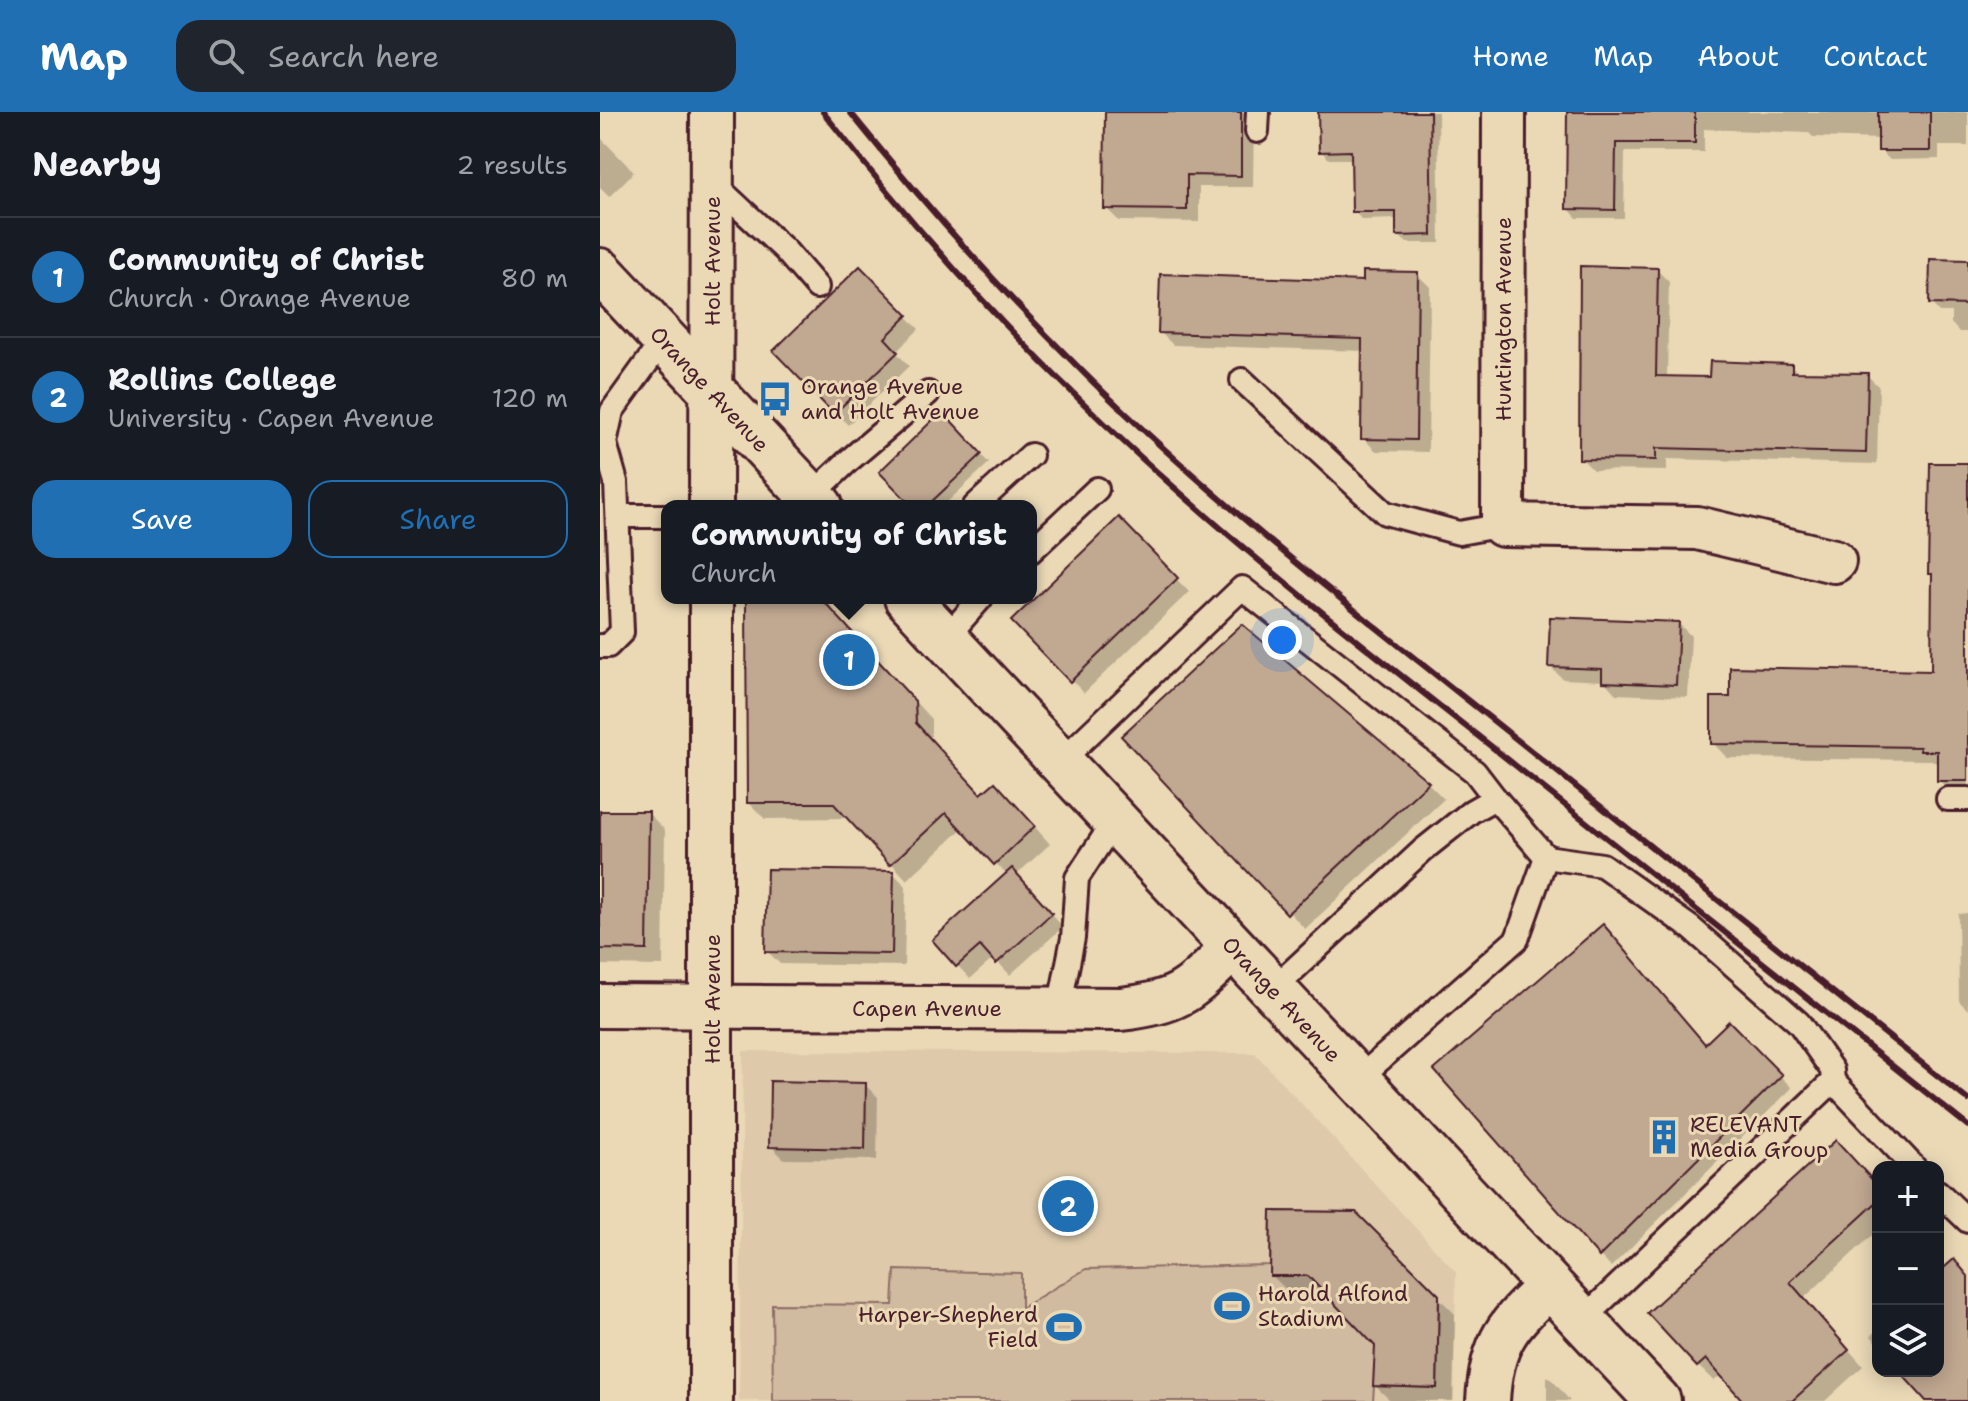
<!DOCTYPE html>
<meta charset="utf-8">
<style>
body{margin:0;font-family:"Shantell Sans",sans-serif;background:#20242c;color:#f1f3f6}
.controls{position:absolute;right:24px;bottom:24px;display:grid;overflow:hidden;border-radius:16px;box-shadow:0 4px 20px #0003}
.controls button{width:72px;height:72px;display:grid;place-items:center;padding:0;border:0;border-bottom:2px solid #363941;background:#171b24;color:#f1f3f6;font:40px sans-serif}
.you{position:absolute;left:682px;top:528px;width:28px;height:28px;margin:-20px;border:6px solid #fff;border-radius:50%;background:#1a73e8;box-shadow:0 0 0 12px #1a73e833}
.badge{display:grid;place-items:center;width:52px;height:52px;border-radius:50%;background:#1f6fb2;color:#fff;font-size:26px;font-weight:700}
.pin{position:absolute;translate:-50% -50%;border:4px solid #fff;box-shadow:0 2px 8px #0006}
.popup{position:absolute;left:61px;top:388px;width:376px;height:104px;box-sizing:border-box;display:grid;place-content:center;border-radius:16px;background:#171b24;filter:drop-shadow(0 2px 6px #0005);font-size:26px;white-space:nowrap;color:#9ea1a6}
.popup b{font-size:30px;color:#f1f3f6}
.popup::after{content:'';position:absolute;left:50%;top:100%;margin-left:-16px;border:16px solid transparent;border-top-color:#171b24}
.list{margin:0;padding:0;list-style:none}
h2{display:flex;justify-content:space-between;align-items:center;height:104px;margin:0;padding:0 32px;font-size:34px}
h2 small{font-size:26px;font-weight:400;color:#9ea1a6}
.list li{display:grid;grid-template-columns:52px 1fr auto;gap:24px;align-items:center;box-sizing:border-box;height:120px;padding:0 32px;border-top:2px solid #363941}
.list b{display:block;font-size:30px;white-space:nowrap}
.list p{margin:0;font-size:26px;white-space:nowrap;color:#9ea1a6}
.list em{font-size:26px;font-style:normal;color:#9ea1a6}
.actions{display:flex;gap:16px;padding:24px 32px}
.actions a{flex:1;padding:18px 0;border:2px solid #1f6fb2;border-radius:24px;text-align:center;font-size:28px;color:#1f6fb2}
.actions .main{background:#1f6fb2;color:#fff}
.icon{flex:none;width:44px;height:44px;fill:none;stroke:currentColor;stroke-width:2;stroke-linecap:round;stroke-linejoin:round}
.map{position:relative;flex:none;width:1368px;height:1289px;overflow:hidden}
header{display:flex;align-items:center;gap:48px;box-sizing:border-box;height:112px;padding:0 40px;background:#1f6fb2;color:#fff}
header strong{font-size:38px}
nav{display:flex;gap:44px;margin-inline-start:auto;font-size:28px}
.search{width:560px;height:72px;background:#20242c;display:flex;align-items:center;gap:20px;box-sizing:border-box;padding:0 28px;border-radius:24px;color:#9ea1a6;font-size:30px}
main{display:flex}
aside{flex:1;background:#171b24}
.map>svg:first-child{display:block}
.built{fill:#decaab}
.green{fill:#d0bba0;stroke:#8d6d66;stroke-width:2}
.shadow{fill:#0003}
.building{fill:#c0a891;stroke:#4a1f2b;stroke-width:2}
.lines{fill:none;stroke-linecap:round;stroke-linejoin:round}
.lane-casing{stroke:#4a1f2b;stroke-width:28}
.street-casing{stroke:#4a1f2b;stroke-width:48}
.primary-casing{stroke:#4a1f2b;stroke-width:50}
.lane{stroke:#ebd9b6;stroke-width:22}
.street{stroke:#ebd9b6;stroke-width:42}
.primary{stroke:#ebd9b6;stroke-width:44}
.rail{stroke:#4a1f2b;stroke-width:6}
.labels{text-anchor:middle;stroke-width:6;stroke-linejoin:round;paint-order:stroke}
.street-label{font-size:22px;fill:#4a1f2b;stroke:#ebd9b6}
.poi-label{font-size:22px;fill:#4a1f2b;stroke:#ebd9b6;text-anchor:start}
</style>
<header>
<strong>Map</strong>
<div class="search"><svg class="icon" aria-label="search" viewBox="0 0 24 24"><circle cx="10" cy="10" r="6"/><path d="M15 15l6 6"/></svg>Search here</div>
<nav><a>Home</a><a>Map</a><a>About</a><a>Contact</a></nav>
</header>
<main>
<aside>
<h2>Nearby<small>2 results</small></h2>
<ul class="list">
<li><span class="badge">1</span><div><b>Community of Christ</b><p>Church · Orange Avenue</p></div><em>80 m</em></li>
<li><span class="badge">2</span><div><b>Rollins College</b><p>University · Capen Avenue</p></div><em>120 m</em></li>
</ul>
<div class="actions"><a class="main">Save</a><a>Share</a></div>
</aside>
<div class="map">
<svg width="1368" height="1289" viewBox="0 0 1368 1289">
<rect width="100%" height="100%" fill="#ebd9b6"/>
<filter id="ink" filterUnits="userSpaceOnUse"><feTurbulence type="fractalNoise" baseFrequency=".0125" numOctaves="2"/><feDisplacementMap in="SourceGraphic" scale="16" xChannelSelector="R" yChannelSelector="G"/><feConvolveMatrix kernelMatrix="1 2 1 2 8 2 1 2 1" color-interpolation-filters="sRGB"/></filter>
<g filter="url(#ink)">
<polygon class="built" points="143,939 655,941 856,1160 854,1289 139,1289"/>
<polygon class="green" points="671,1099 756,1100 839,1183 837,1276 774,1274 773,1289 173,1289 172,1192 293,1193 295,1158 421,1161 421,1196 486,1157 670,1153"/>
<g class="shadow">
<polygon points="507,0 649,0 654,4 653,75 599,75 599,110 519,109 506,96"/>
<polygon points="720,0 838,0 840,131 807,131 798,123 798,107 762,108 754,99 753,47 729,47 721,39"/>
<polygon points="969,0 1368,0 1368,34 1339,34 1339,47 1290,48 1280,38 1280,27 1213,25 1209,21 1104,17 1104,40 1025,40 1024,106 977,106 968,96"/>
<polygon points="0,25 34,60 9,85 0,76"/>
<polygon points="1368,150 1368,220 1359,220 1351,211 1351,200 1339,200 1331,191"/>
<polygon points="260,156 319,217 296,240 309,254 248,313 176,239"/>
<polygon points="1057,158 1069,170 1067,266 1111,267 1191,254 1200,262 1267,263 1279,275 1277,352 1067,347 1067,359 993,358 981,346"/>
<polygon points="817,162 830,175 828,340 776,339 763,326 764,239 573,233 560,220 765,171"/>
<polygon points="342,302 389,351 343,394 314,394"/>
<polygon points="1368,353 1368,683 1353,683 1339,668 1339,653 1332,648 1127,646 1113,631 1132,587 1333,561 1334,465 1330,461"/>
<polygon points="519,408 589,480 484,581 414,509"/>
<polygon points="148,486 220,486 331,607 331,629 382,684 411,688 450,732 416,763 463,815 410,863 394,846 370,867 334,828 407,763 363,716 307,768 250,706 165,707 149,691"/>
<polygon points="1078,511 1091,524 1088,585 1016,582 1004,569 963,567 950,555"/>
<polygon points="524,624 828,671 844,687 705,817"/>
<polygon points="0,701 48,701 65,718 63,854 0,853"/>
<polygon points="293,761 306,774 304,854 180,852 167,839"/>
<polygon points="1368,801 1368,898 1359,889 1358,802"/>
<polygon points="1129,912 1192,976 1011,1155 1000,1144 1106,934"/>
<polygon points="265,973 278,985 277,1048 184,1047 171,1034"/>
<polygon points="1278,1076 1278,1118 1204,1186 1263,1254 1225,1289 1145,1289 1122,1262 1114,1269 1098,1254"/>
<polygon points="755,1102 855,1202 853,1289 791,1289 775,1274 777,1234 726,1180 689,1180 672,1164"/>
<polygon points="1278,1218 1278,1232 1271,1224"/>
<polygon points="947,1264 954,1270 970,1289 947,1289"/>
</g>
<g class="building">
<polygon points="505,0 641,0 641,64 587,63 587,98 504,97"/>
<polygon points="718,0 830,0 832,123 796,124 796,100 752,100 751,39 719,40"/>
<polygon points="967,0 1095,0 1095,31 1016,31 1015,98 966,97"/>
<rect x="1278" y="0" width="52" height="39"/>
<polygon points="1330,147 1368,148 1368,193 1329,192"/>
<polygon points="260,154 308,203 285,226 298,240 234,302 173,239"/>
<polygon points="980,154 1058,156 1056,264 1109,265 1110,249 1192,252 1192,260 1268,261 1266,341 1056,336 1056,348 979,347"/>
<polygon points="763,159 818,160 816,328 761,327 762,227 558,221 560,162 763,169"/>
<polygon points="342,299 382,342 327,394 312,394 279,360"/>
<polygon points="1330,351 1368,351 1368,669 1337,669 1337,639 1320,639 1320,635 1111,632 1111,585 1130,585 1130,555 1331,559 1332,462 1328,462"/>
<polygon points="519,405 578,466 470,570 411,509"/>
<polygon points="146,486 221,486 315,589 316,611 381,682 395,670 435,714 394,753 346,701 290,753 233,691 147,691"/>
<polygon points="950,505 1079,510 1076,573 1002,570 1002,557 948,555"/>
<polygon points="642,512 829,670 687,802 521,624"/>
<polygon points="0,699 49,699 47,838 0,837"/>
<polygon points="412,756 452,801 396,852 380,834 356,855 332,828"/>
<polygon points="167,757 294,759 292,842 165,840"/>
<polygon points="1003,812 1105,932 1129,909 1182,963 999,1145 834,958"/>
<polygon points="170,969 266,971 265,1037 169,1035"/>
<polygon points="1236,1028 1278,1074 1278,1089 1190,1170 1249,1238 1192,1289 1143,1289 1106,1247 1097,1255 1047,1201"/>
<polygon points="671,1099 756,1100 839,1183 837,1276 773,1274 775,1234 708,1164 670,1164"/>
<polygon points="1354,1147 1368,1164 1368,1289 1326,1289 1299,1259 1338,1259 1338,1161"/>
</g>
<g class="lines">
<g class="lane-casing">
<g id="lane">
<polyline points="657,19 658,0"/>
<polyline points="112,70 185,138 217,175"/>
<polyline points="642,268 785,401 859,421 903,413"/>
<polyline points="211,384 247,350 328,281"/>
<polyline points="375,394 431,343"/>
<polyline points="19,404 67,404"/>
<polyline points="431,439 497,377"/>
<polyline points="345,527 381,486"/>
<polyline points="0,534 8,534 22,520 16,370 5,331 12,299 64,227"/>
<polyline points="460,650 642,476 875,660 895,686"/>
<polyline points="1348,687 1368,687"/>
<polyline points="946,745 1002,753 1091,816 1199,911 1232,958 1233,969 982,1208"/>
<polyline points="673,877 823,738 872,699 895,686 946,745 917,827 757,968"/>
<polyline points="459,897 473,826 477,766 515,708"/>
<polyline points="1233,969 1314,1055"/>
<polyline points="1338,1080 1368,1109"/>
</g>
</g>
<g class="street-casing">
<g id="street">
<polyline points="904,0 903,413 1097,416 1234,449"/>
<polyline points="111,394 112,0"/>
<polyline points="111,486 111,1289"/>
<path d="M0,894L521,897C584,890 590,877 634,835"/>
<path d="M888,1289C891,1230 908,1212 950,1173"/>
</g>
</g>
<g class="primary-casing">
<g id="primary">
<polyline points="0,159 220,394"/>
<polyline points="307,486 1058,1289"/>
</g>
</g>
<use href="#lane" class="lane"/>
<use href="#street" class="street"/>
<use href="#primary" class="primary"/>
<g class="rail">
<path d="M223,0C301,99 383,194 474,282C611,417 765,535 916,654C1067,774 1217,894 1368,1014"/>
<path d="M250,0C324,92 402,180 486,263C617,393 766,507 910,622C1063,744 1215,866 1368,988"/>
</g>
</g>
</g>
<defs>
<g id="bus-bare" transform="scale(2.76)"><path d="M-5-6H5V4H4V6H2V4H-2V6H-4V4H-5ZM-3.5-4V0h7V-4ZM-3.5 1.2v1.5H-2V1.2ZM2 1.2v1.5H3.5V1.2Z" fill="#1f6fb2" stroke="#ebd9b6" stroke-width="2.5" paint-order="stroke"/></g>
<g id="building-bare" transform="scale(2.76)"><path d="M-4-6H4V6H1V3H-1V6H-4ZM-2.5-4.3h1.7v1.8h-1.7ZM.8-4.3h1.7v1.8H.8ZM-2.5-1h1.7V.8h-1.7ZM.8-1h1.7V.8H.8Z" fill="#1f6fb2" stroke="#ebd9b6" stroke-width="2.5" paint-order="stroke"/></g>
<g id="stadium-bare" transform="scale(2.76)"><path d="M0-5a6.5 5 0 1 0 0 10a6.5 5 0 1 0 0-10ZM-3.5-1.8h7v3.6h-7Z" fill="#1f6fb2" stroke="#ebd9b6" stroke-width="2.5" paint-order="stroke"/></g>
</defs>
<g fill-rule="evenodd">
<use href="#bus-bare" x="175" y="287"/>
<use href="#building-bare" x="1064" y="1025"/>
<use href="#stadium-bare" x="632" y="1194"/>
<use href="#stadium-bare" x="464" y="1215"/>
</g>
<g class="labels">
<g class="street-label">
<text transform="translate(112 149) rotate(-90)" y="8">Holt Avenue</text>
<text transform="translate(903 207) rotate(-90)" y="8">Huntington Avenue</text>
<text transform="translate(110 277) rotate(47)" y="8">Orange Avenue</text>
<text transform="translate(112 887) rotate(-90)" y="8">Holt Avenue</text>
<text transform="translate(682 887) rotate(47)" y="8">Orange Avenue</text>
<text x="327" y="904">Capen Avenue</text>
</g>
<g class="poi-label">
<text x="201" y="282">Orange Avenue<tspan x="201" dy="25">and Holt Avenue</tspan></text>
<text x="1090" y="1020">RELEVANT<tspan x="1090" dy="25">Media Group</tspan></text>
<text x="658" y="1189">Harold Alfond<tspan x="658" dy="25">Stadium</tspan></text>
<text x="438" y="1210" text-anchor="end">Harper-Shepherd<tspan x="438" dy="25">Field</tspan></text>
</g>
</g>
</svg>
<div class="controls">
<button>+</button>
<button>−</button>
<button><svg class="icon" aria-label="layers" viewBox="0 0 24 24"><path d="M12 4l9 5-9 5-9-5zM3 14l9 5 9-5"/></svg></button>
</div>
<div class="you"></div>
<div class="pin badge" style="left:249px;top:548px">1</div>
<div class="popup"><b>Community of Christ</b>Church</div>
<div class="pin badge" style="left:468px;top:1094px">2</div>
</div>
</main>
